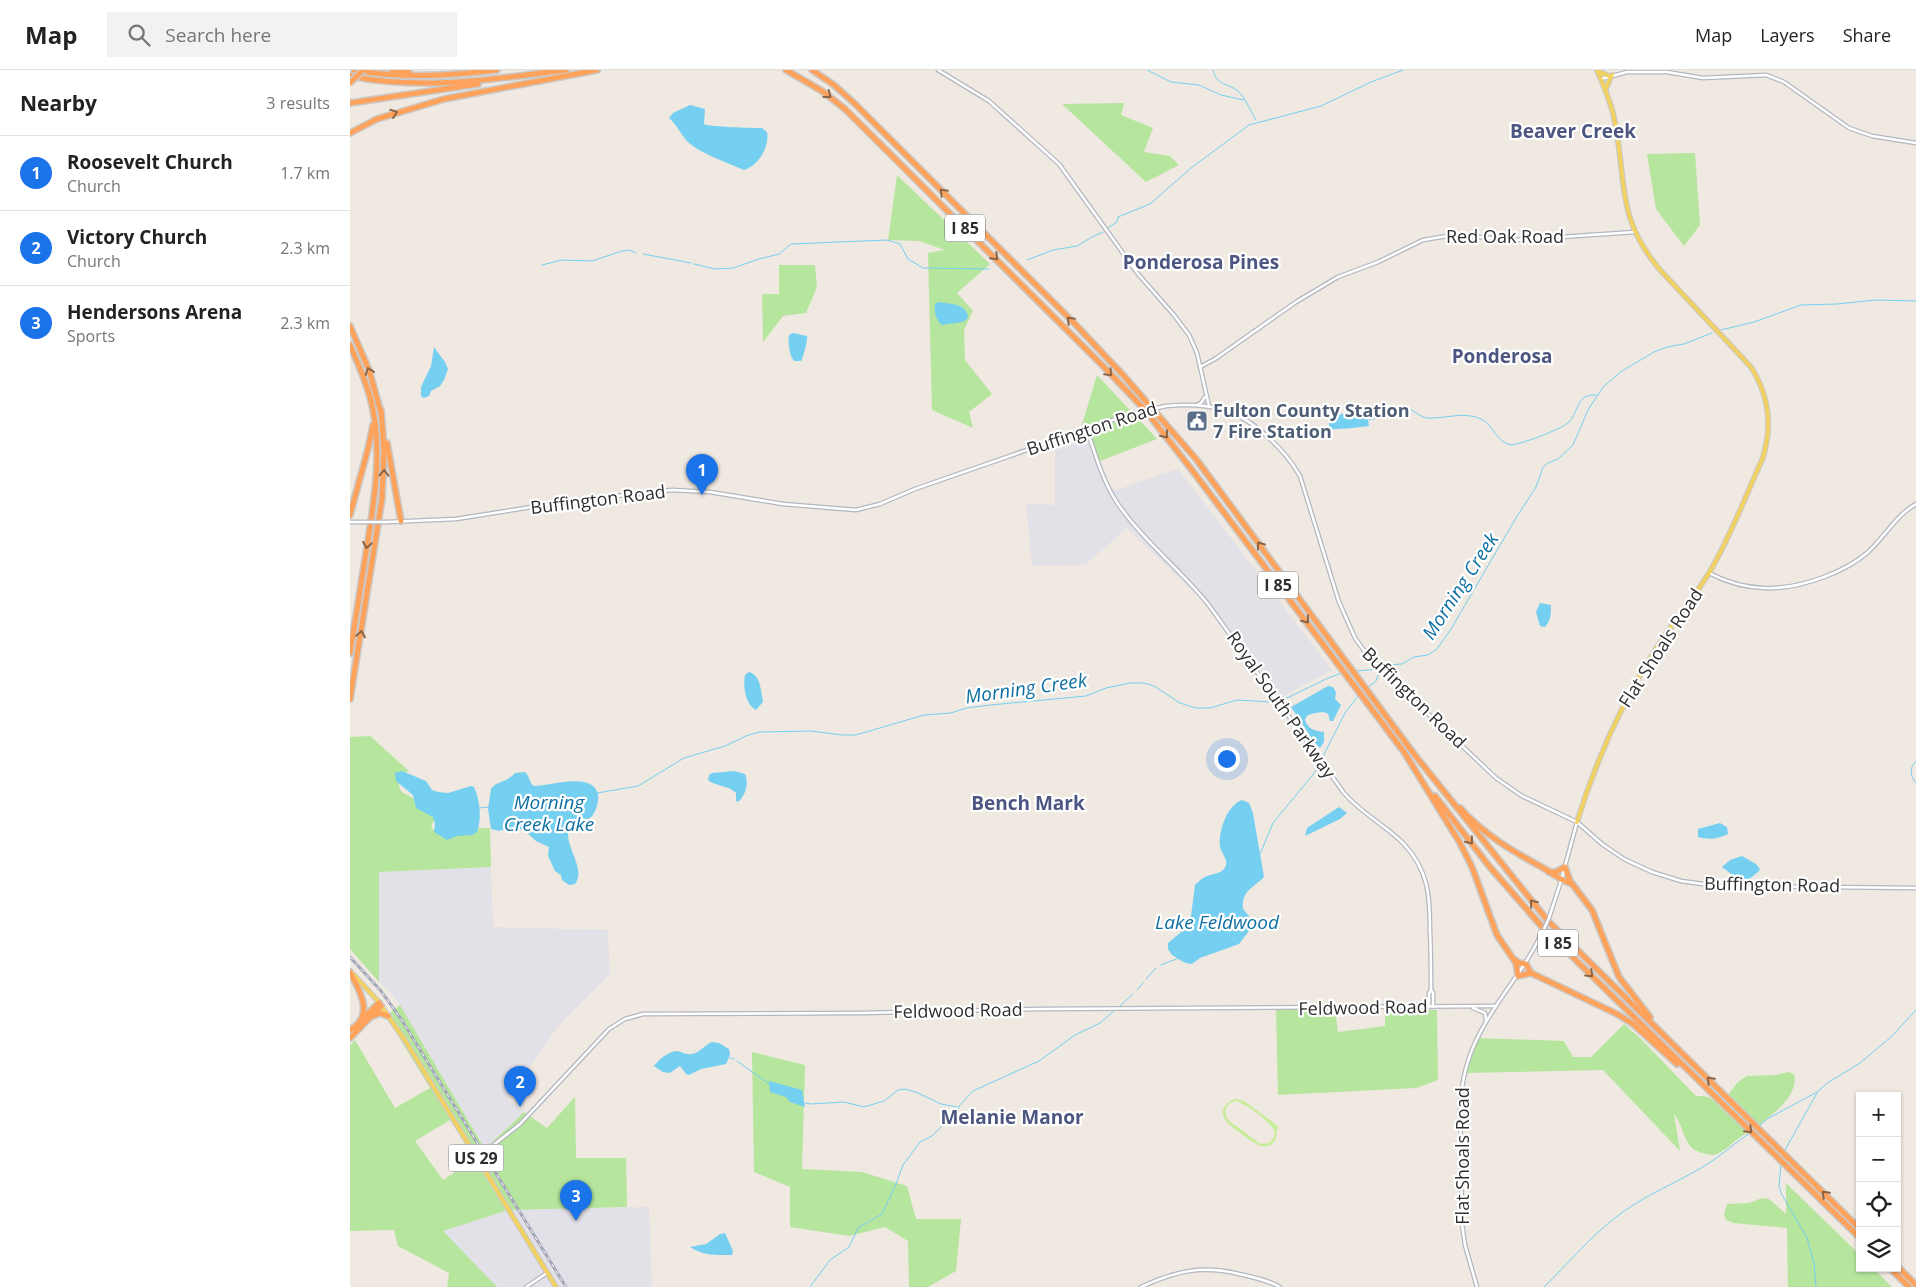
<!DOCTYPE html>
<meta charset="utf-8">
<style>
body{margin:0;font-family:"Open Sans",sans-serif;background:#f2f2f2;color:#222}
.controls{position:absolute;right:15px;bottom:15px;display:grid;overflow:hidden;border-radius:0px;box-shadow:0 1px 4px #0004}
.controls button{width:45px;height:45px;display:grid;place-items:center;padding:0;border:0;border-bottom:1px solid #e0e0e0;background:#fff;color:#222;font:25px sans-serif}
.you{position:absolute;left:876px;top:688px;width:18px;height:18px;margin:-12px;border:4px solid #fff;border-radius:50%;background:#1a73e8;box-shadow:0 0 0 8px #1a73e833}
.badge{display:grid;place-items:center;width:32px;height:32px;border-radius:50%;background:#1a73e8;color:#fff;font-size:16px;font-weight:700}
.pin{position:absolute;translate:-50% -41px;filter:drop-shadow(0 1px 2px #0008)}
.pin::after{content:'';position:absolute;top:26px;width:18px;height:15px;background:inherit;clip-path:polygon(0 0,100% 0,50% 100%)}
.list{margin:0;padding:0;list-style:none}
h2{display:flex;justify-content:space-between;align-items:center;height:65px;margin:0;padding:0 20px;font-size:21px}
h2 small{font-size:16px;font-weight:400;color:#767676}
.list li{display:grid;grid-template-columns:32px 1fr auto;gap:15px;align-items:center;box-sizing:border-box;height:75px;padding:0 20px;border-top:1px solid #e0e0e0}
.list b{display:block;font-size:19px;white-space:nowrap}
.list p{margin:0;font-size:16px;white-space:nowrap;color:#767676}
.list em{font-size:16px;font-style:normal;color:#767676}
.icon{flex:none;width:28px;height:28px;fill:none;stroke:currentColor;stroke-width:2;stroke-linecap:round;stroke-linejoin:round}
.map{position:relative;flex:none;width:1566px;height:1217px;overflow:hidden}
header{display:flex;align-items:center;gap:30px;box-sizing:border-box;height:70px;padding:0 25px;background:#fff;border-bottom:1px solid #e0e0e0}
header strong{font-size:24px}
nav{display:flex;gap:28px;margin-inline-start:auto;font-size:18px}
.search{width:350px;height:45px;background:#f2f2f2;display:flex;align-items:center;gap:12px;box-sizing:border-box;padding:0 18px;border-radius:0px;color:#767676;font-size:19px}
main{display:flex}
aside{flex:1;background:#fff}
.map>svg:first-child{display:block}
.industrial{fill:#e3e1e8}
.green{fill:#b6e59e;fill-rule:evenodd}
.pitch{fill:#c9ec9a;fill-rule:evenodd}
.water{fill:#75cff0}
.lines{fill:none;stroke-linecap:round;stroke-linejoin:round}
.stream{stroke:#75cff0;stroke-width:1}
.minor-casing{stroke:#b4b7c1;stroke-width:5}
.major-casing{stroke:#c9c9c9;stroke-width:6}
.highway-casing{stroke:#c9c9c9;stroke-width:8}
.minor{stroke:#fff;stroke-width:2.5}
.major{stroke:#f2d163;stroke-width:4}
.highway{stroke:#ffa35c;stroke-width:5}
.rail-casing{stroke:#a3a6b8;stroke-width:3}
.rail{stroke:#fff;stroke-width:1;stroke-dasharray:4;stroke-linecap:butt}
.minor-bridge-casing{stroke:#b4b7c1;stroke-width:5;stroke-linecap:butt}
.highway-bridge-casing{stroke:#c9c9c9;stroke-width:8;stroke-linecap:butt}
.minor-bridge{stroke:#fff;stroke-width:2.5}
.highway-bridge{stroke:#ffa35c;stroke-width:5}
.oneway{stroke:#8c6343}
.labels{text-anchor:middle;stroke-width:4.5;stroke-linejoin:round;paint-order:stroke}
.shield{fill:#fff;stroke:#6d6d6d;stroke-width:1}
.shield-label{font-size:16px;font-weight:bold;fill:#2e2e2e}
.street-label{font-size:18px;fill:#2e2e2e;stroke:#fff}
.service-label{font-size:18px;font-weight:bold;fill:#4e5e75;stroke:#fff;text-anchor:start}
.neighbourhood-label{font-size:19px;font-weight:bold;fill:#4d5680;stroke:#fff}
.water-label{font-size:19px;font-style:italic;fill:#0d6fa3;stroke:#fff}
</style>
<header>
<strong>Map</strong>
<div class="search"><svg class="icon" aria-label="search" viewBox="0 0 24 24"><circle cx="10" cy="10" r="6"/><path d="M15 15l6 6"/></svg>Search here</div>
<nav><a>Map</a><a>Layers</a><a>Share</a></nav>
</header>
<main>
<aside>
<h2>Nearby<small>3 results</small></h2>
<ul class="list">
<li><span class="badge">1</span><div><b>Roosevelt Church</b><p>Church</p></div><em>1.7 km</em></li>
<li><span class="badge">2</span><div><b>Victory Church</b><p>Church</p></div><em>2.3 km</em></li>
<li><span class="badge">3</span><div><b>Hendersons Arena</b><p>Sports</p></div><em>2.3 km</em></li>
</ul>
</aside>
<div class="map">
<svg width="1566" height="1217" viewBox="0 0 1566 1217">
<rect width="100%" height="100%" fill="#efe9e1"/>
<g class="industrial">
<polygon points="740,359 747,392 760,422 828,399 982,600 926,630 875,552 777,458 735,495 682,496 676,434 705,435 705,366"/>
<polygon points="141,797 143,857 258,860 260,904 210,954 157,1029 174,1042 135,1079 50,935 40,922 29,912 29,802"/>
<polygon points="299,1137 302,1217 147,1217 92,1161 158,1140"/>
</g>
<g class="green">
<polygon points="774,33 771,45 803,58 794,82 820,86 829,95 796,112 712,34"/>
<polygon points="1345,83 1350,155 1334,176 1306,139 1297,84"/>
<polygon points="547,105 640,194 607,223 623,241 614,260 615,290 642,324 619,342 623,358 582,340 578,183 595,180 569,171 538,170"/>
<polygon points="429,195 465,195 467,217 456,243 433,246 413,272 412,224 429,224"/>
<polygon points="747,305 807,369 747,392 740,360 730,361"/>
<path d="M20,666L59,701L50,704C48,718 48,722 62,727L67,734L85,748L81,757L87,764L108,759L140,758L141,797L29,802V912L0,879V667Z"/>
<path d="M50,935L135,1079L174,1042L197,1058L225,1027L226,1088H276L277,1137L158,1140L93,1161L147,1217H97L99,1203L48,1176L44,1160L0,1161V975L5,970L45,1038L80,1018L36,946ZM100,1050L125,1089L93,1110L65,1071Z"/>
<polygon points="926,938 985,939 988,962 1035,956 1035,940 1087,940 1088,1010 1066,1018 928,1025"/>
<path d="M1274,954L1292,970L1346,1026H1354L1369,1031L1378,1025L1388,1012L1397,1006L1425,1005L1438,1002L1444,1004C1451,1030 1407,1056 1389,1068C1382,1073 1373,1083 1363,1085C1359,1085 1348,1082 1345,1080C1333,1073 1333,1054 1324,1044L1330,1081L1253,1000L1116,1003L1119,981L1127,968L1214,971L1223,987H1241Z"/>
<polygon points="402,982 455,995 452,1099 512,1102 557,1116 566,1149 611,1149 606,1201 578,1217 559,1217 558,1171 535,1157 499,1166 440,1157 440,1117 404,1102"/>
<polygon points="1436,1113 1510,1185 1510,1198 1523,1198 1542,1217 1438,1217 1437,1158 1383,1153 1376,1150 1374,1144 1377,1134 1399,1133 1412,1128 1419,1129 1436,1144"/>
</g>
<path class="pitch" d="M887,1029L894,1031L928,1056C926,1062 928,1069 922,1074C919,1076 915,1077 911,1076C904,1074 881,1057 876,1051C868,1042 876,1030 887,1029ZM886,1031C896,1034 923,1053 925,1063C923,1072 918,1075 909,1073L878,1050C873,1041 876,1033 886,1031Z"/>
<g class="water">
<path d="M340,35L355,39L354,54C359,57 403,58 412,58L417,62C420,77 408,96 394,100C378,93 348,83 336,70C330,63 327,55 319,48L323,43Z"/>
<path d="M588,232C600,234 617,233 618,248L613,252L592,255C586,251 584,241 585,234Z"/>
<path d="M443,263L457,266C458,269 453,288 451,291H444C439,285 438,272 439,265Z"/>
<polygon points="84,277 95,292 98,299 94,310 90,316 81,321 79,326 74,328 71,326 71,317 81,296"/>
<path d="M1010,340L1017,343L1019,356C1009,357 988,360 979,359V349L982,346Z"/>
<path d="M1190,533L1201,535C1201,543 1201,550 1195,557L1190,556L1186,542Z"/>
<path d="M399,602C411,605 411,622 413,632L406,640C395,634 393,616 395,605Z"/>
<path d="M978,616L983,617L986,622L985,629L991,635L983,651H980C979,649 979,645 978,644C974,640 962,644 958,645L955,649C957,659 965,661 974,662V672L970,678L965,673L941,637Z"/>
<path d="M52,701L76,711L82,720L88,722L98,723L121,716L124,717C130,729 132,750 127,762L122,765L107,766L97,770L84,762L85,754L83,747L66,738L63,725L46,711L45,703Z"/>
<path d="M384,701L395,704C399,713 396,725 388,732L386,731V723C379,715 366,717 358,710L359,705L362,703Z"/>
<path d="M175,702C180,706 179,713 184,716C200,716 242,701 248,724C249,731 246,741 242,746C238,751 233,749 228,752C225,754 220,760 218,763C217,779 236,800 225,814L219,815L212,810L211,805L205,801L198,786L199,777L186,771L174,760L160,758L149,761L141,759L138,739L141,719C148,710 155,714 165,703Z"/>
<path d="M892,730L899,733L903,743L914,807C905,817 891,820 893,839L899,846L895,854L899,861L889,874L850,888L842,894C834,894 828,888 822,885L818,879V873L836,858L838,849L841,846L845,815C847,813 850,810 853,808C861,803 873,805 876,795C878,790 871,782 870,777C868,762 877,735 892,730Z"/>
<polygon points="989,737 997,743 990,749 955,766 957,758"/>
<path d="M1370,753L1377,757L1378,764C1368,769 1359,770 1348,767V759Z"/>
<polygon points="1392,786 1406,794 1410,799 1408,802 1397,811 1388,809 1372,797 1380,790"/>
<path d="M362,972L369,973L379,979L380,985L376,994L351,999L339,1005L336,1004L330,996L320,1003L313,1002L304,996C308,990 319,981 327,981C333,982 335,985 342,984C349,983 355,975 362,972Z"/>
<polygon points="419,1011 452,1020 455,1037 440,1032 436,1027 420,1022"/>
<path d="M375,1163L383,1181L382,1185C365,1185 354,1186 340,1177L356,1174L370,1164Z"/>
</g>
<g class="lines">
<g class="stream">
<polyline points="797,0 821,12 849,15 871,25 894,30"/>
<path d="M863,0C866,16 879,13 889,22C896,29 901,42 906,50"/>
<polyline points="758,158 767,152 768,147 800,134 841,98 899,55 971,36 1021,12 1053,0"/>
<polyline points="293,184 341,193"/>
<polyline points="677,190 703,180 727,176 742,167 753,162"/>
<polyline points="344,194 365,199 383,198 409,189 429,184 441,174 537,170 550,174 558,189 573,198 639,199"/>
<polyline points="192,195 212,190 242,191 272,181 279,180 286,183"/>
<polyline points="1371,260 1404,252 1451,235 1487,234 1526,230 1566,231"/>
<path d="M1019,350C1032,348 1042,339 1056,339C1064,339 1069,347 1077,348C1094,349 1115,341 1131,349C1144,355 1146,373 1162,375C1174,373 1209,360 1218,353C1230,341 1225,324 1246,325"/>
<polyline points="1006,601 1030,599 1035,595 1052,594 1064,587 1078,585 1087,579 1101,559 1166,448 1186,417 1193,397 1198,393 1208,389 1223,375 1238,340 1253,317 1272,301 1304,282 1317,277 1334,274 1362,263"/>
<polyline points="1017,618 1026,611 1030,600"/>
<path d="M1566,691C1559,698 1560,706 1566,713"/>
<polyline points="247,723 288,716 334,688 375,676 396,666 409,662 461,661 492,665 506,665 574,645 601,643 616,638 640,635 736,626 756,618 780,613 794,613 804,616 830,633 846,638 860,638 887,630 922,632 939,627 978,608 992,603"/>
<polyline points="129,738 139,737"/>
<polyline points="910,784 923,753 965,702 995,643 1008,626"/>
<polyline points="811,895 829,888"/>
<polyline points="796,909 806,898"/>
<polyline points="787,920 793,913"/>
<polyline points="769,937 783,924"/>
<polyline points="380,988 384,989"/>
<polyline points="387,991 419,1014"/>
<polyline points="455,1033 461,1034 494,1032 514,1037 534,1031 548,1020 555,1019 568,1023 591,1034 607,1037"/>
<polyline points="1409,1056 1417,1049 1467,1022 1479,1012 1510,993 1542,966 1566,940"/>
<polyline points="1435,1080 1467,1023"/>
<polyline points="1431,1094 1429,1116 1431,1123 1457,1168 1464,1193 1466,1217"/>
<polyline points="460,1217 480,1190 499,1177 508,1158 532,1144 546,1114 553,1095 570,1072 582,1066 594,1054 608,1044 609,1036 623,1021 689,991 725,965 750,953 765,940"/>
<path d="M1194,1217C1218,1194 1239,1168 1265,1148C1291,1127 1322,1115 1351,1098C1369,1088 1383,1074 1400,1063"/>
</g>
<g class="minor-casing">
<g id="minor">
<polyline points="588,0 639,31 709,94 788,204 824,245 839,265 847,283 859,336"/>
<polyline points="1251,9 1277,2 1317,2 1353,8 1416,5 1434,12 1499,58 1522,66 1566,73"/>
<polyline points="850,297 865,289 946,232 988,207 1028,192 1073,170 1103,165 1165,170 1285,162"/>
<polyline points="847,335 851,333 855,327"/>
<path d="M816,336C860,332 889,339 920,369C932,380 942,392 950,406L989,532L1005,568L1018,586L1035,603L1146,708L1172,726L1227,752L1252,774L1274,789L1302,802L1331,811L1368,816L1566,818"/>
<path d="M737,360C745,383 752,409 766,431C791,469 829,498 858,534L994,723C1011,743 1035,755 1053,773C1079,800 1080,827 1080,862C1081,882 1081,901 1081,920L1083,923V937"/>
<polyline points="0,452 12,452"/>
<polyline points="37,452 106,449 220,431 322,420 360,422 433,434 506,440 530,434 565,419 780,344"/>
<path d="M1359,503C1397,523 1434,522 1474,507C1490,501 1504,494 1517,483C1534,468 1546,445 1566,434"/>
<polyline points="1199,848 1211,811 1227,752"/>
<polyline points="1079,937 1079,923 1081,920"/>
<polyline points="1123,938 1135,943 1136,950"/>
<polyline points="127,1088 170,1054 259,959 275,949 293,944 512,943 692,939 1146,936"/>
<polyline points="176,1217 197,1203"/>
<path d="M791,1217C826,1201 851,1195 889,1204C903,1207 917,1210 930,1217"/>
<path d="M1127,1217L1115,1175L1112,1154L1110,1034C1112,1012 1116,991 1126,971C1144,931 1176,900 1193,860"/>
</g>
</g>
<g class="major-casing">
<g id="major">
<polyline points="1247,1 1259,6"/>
<polyline points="1255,20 1262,5"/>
<path d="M1227,752C1246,690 1272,632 1307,577C1323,552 1343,529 1359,503C1380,468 1395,427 1412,390C1423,357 1420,327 1401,297L1311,201C1263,145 1278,107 1263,43C1259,28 1253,14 1247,0"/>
<polyline points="2,903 27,930 56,972 206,1217"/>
</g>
</g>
<g class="highway-casing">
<g id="highway">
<path d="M4,0C51,9 100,6 147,0"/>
<polyline points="42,0 59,2"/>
<polyline points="436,0 472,21 495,39 754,297 796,341 845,404 1054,682 1110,773 1122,797 1147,865 1166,893 1168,906 1181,903"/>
<polyline points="462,0 484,15 503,32 724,253 774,306 846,389 1064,684 1198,851 1510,1159"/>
<path d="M0,6C72,21 145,9 216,0"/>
<polyline points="0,33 128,14"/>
<polyline points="0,63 27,49 94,29 247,0"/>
<polyline points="0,256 19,300 31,343"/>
<path d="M0,275C9,296 19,318 23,340C32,386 24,431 17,477C11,513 6,548 0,583"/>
<polyline points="37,373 51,451"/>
<polyline points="0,445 18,379 23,355"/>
<polyline points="0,629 32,429 34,379 31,340"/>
<polyline points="1085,726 1139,796 1194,859 1510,1168"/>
<path d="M1110,738C1134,765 1164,782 1195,799C1205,805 1210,810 1222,814"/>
<polyline points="1199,802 1206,802 1215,797 1220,811 1242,840 1269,907 1300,947"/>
<polyline points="1165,890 1169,893 1176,894 1181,903 1267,944 1283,954 1327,994"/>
<path d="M0,902C10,921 25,946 0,960"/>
<polyline points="23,946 30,943 38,946"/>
<polyline points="13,948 29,933"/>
<polyline points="0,968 31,936"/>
<polyline points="1547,1196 1566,1215"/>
<polyline points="1540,1198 1559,1217"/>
</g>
</g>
<use href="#minor" class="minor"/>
<use href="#major" class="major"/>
<use href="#highway" class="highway"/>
<g class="rail-casing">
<polyline id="rail" points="0,887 31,921 51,949 216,1217"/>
</g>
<use href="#rail" class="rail"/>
<g class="minor-bridge-casing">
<g id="minor-bridge">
<polyline points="780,344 816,336"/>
<polyline points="12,452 37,452"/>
<polyline points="1194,859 1199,848"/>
</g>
</g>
<g class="highway-bridge-casing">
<polyline id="highway-bridge" points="0,13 13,0"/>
</g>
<use href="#minor-bridge" class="minor-bridge"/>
<use href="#highway-bridge" class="highway-bridge"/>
</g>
<defs><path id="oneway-chevron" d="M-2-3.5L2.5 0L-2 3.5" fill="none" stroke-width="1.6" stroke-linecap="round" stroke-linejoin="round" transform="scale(1.25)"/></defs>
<g class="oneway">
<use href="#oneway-chevron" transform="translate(478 25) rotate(38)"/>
<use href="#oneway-chevron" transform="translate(44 43) rotate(-19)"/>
<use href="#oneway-chevron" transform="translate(593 122) rotate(-135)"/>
<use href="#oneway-chevron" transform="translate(645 187) rotate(45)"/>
<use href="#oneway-chevron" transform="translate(720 250) rotate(-135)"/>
<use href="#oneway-chevron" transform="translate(19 301) rotate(-110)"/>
<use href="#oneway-chevron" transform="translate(759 303) rotate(46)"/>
<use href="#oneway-chevron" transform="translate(815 365) rotate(52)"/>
<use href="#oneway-chevron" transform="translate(34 403) rotate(-88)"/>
<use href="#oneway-chevron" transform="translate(17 475) rotate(99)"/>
<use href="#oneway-chevron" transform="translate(910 475) rotate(-126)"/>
<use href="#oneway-chevron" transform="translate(956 550) rotate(52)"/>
<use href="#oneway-chevron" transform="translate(11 564) rotate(-81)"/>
<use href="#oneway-chevron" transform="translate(1120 771) rotate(52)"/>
<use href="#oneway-chevron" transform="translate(1183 833) rotate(-129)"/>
<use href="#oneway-chevron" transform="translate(1240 904) rotate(44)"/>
<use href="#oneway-chevron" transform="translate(1360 1010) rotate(-135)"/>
<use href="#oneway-chevron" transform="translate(1399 1060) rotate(45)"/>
<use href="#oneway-chevron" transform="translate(1475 1124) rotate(-135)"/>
</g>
<defs>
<g id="civic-square" transform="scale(1.125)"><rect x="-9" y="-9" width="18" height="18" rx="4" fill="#5c6f8a" stroke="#fff"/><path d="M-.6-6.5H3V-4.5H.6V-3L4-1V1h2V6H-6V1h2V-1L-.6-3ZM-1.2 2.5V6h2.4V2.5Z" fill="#fff"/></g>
</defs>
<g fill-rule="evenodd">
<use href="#civic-square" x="847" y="351"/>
</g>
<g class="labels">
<g class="shield">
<rect x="595" y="144.5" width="40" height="27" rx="4"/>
<rect x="908" y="501.5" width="40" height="27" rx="4"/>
<rect x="1188" y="859.5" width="40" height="27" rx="4"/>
<rect x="98.5" y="1074.5" width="55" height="27" rx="4"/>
</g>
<g class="shield-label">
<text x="615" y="164">I 85</text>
<text x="928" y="521">I 85</text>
<text x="1208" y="879">I 85</text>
<text x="126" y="1094">US 29</text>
</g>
<g class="street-label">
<text x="1155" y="173">Red Oak Road</text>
<text transform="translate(742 359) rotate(-18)" y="6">Buffington Road</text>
<text transform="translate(248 430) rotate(-7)" y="6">Buffington Road</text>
<text transform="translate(1311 578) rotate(-57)" y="6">Flat Shoals Road</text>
<text transform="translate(1064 628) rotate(44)" y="6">Buffington Road</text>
<text transform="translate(931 635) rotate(55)" y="6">Royal South Parkway</text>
<text transform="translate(1422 815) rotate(1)" y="6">Buffington Road</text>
<text transform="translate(1013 938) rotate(-1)" y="6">Feldwood Road</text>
<text transform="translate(608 941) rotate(-1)" y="6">Feldwood Road</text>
<text transform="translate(1113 1086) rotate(-90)" y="6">Flat Shoals Road</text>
</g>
<g class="service-label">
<text x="863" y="347">Fulton County Station<tspan x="863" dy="21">7 Fire Station</tspan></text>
</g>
<g class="neighbourhood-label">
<text x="1223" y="68">Beaver Creek</text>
<text x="851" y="199">Ponderosa Pines</text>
<text x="1152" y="293">Ponderosa</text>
<text x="678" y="740">Bench Mark</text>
<text x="662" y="1054">Melanie Manor</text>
</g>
<g class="water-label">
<text transform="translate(1110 516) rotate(-57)" y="7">Morning Creek</text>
<text transform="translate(676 618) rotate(-8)" y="7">Morning Creek</text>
<text x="199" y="739">Morning<tspan x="199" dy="22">Creek Lake</tspan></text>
<text x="867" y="859">Lake Feldwood</text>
</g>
</g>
</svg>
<div class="controls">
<button>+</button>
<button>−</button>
<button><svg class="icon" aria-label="locate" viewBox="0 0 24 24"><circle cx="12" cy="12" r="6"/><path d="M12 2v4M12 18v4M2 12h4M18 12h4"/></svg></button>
<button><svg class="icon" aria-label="layers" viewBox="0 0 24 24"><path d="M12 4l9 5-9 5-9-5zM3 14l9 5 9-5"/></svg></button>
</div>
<div class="you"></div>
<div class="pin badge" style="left:352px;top:425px">1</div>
<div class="pin badge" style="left:170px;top:1037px">2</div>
<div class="pin badge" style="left:226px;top:1151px">3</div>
</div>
</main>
